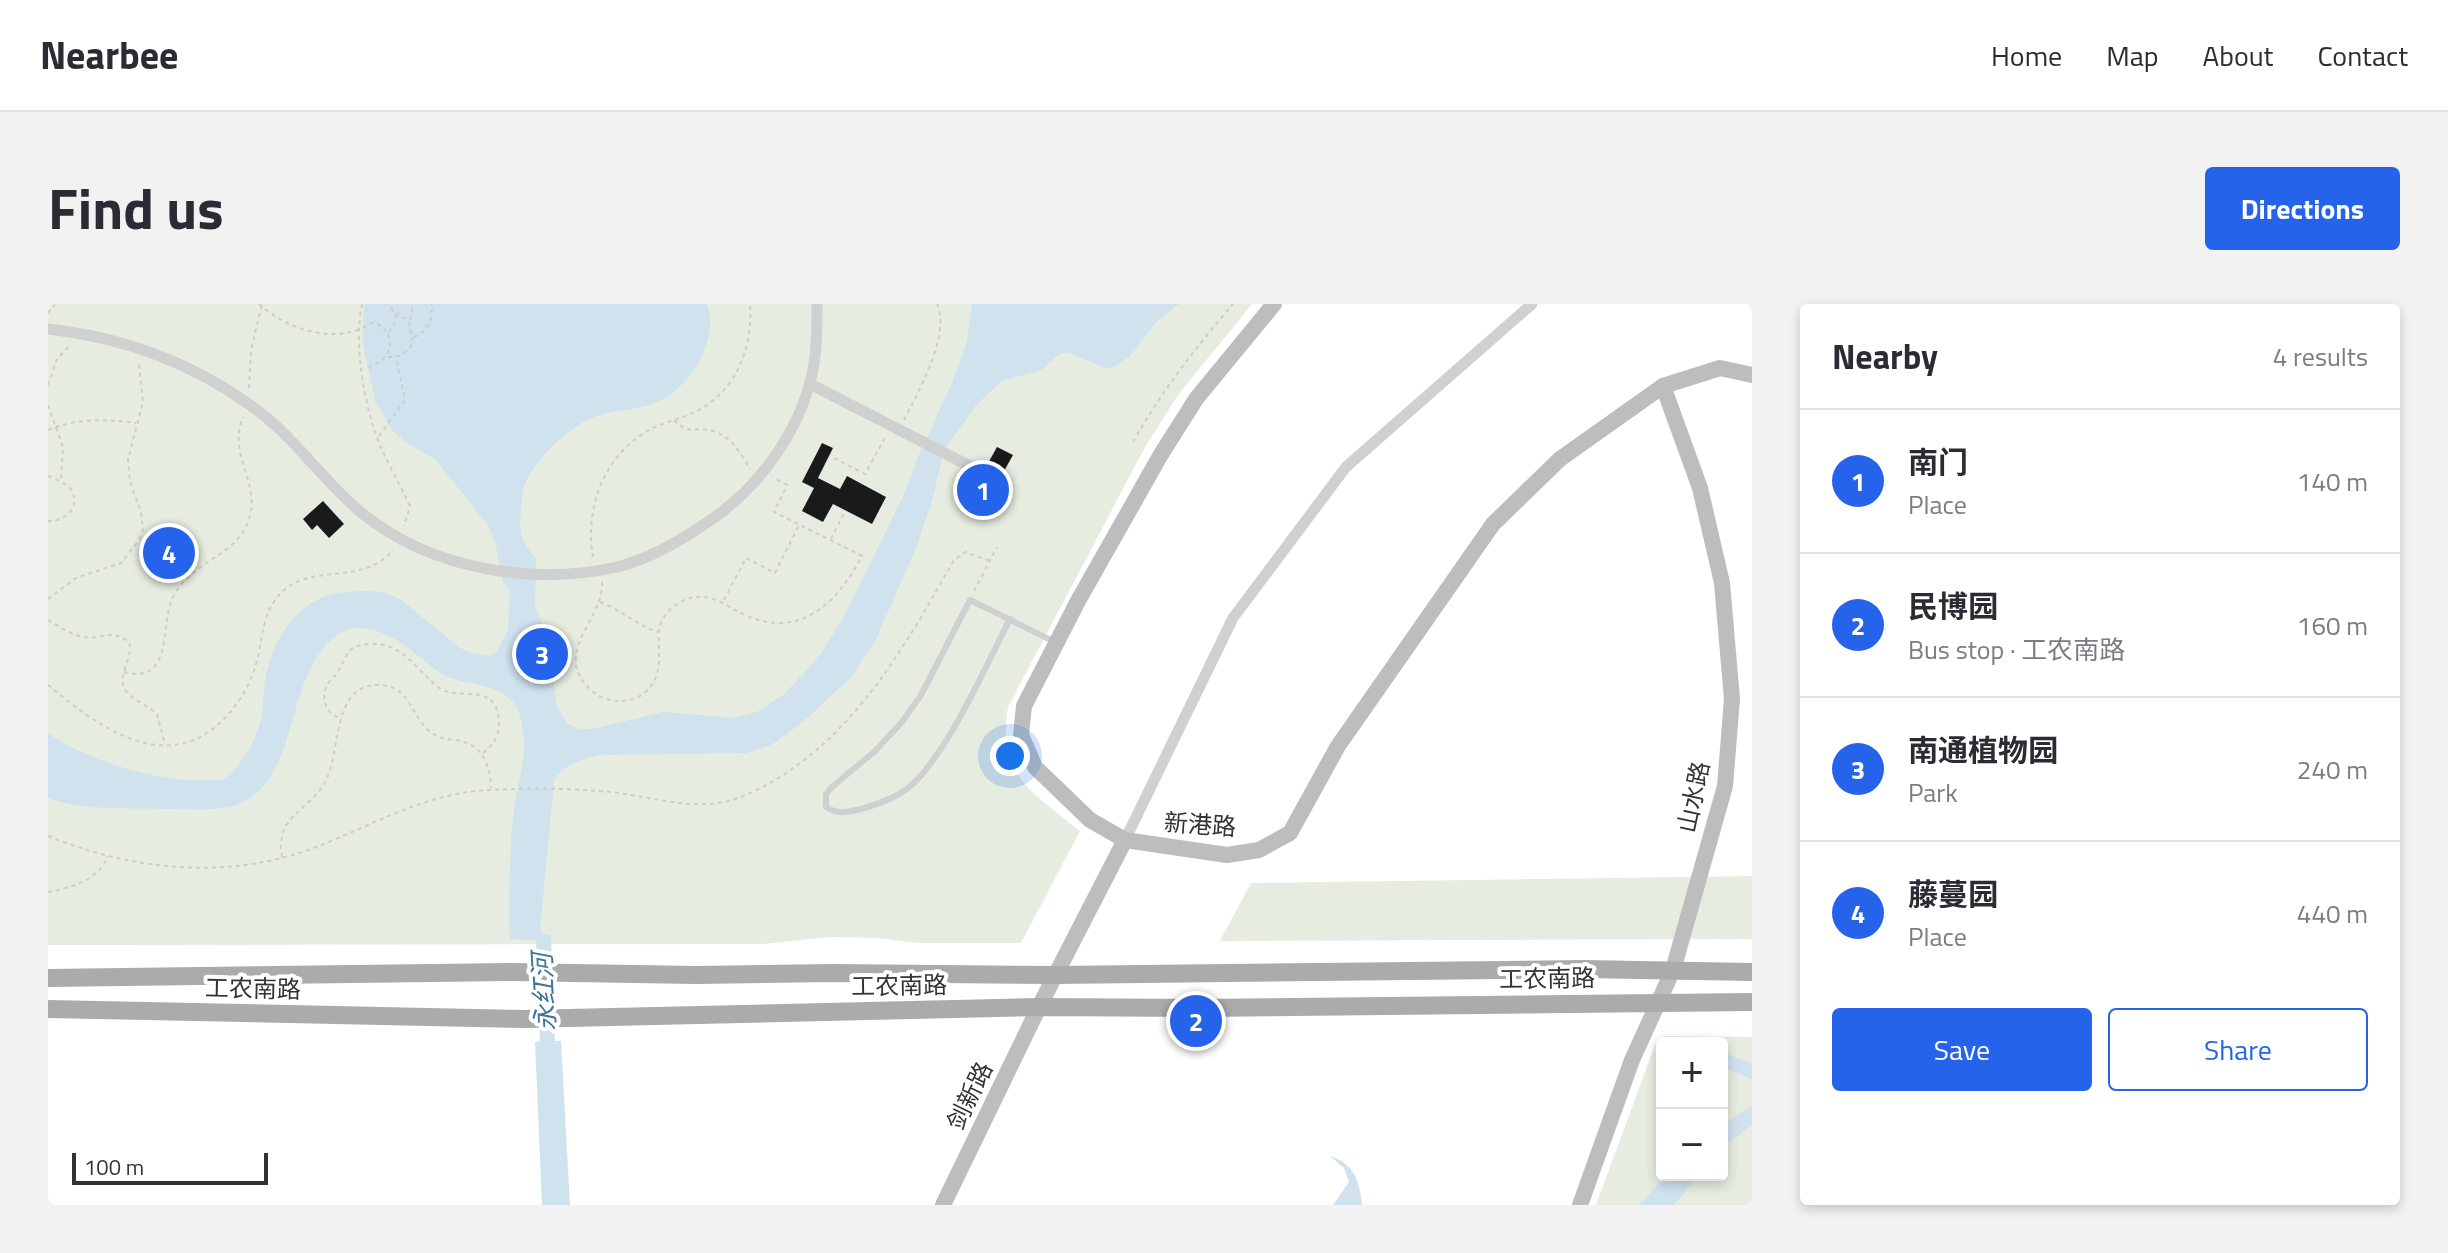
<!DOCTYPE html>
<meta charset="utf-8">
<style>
body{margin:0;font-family:"Titillium Web","Noto Sans SC",sans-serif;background:#f2f2f3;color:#2b2b33}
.controls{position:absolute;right:24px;bottom:24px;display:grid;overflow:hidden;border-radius:8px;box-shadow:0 4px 12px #0003}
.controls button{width:72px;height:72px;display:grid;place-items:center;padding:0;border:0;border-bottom:2px solid #e1e1e2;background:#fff;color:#2b2b33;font:40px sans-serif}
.scale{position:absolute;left:24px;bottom:20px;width:196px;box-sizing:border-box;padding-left:8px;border:4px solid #333;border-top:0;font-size:22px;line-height:28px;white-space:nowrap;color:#333;-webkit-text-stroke:6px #fff;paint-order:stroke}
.you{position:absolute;left:962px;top:452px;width:28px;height:28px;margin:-20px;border:6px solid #fff;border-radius:50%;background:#1a73e8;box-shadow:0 0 0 12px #1a73e833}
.badge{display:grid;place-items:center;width:52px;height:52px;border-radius:50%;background:#2563eb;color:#fff;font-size:26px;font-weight:700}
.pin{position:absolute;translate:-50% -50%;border:4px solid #fff;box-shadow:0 2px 8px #0006}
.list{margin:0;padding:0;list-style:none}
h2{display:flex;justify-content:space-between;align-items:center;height:104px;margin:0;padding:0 32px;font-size:34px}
h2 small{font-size:26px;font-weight:400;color:#7c7c81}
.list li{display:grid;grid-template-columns:52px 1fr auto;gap:24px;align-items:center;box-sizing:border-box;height:144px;padding:0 32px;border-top:2px solid #e1e1e2}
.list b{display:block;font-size:30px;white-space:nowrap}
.list p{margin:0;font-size:26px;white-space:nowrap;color:#7c7c81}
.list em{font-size:26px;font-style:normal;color:#7c7c81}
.actions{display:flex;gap:16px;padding:24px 32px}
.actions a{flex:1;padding:18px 0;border:2px solid #2563eb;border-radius:8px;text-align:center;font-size:28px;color:#2563eb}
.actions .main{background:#2563eb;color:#fff}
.map{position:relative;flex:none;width:1704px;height:901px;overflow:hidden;border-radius:8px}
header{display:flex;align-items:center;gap:48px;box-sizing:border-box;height:112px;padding:0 40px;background:#fff;border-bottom:2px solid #e1e1e2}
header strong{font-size:38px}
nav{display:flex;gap:44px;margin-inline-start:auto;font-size:28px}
.intro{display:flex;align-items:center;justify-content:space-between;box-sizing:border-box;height:192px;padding:0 48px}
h1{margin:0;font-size:56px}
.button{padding:20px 36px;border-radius:8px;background:#2563eb;color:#fff;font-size:28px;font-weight:700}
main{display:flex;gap:48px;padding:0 48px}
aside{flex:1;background:#fff;border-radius:8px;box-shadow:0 4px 12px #0003}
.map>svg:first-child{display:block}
.green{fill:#e6ecdf;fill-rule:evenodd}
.water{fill:#cfe2ee}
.building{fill:#1a1a1a}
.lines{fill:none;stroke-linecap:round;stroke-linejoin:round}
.path{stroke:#cdcdcd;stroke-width:2;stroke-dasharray:4 4;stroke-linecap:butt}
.lane{stroke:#d0d0d0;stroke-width:6}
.street{stroke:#d0d0d0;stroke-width:11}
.secondary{stroke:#bdbdbd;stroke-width:16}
.primary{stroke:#ababab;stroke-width:18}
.labels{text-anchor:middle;stroke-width:8;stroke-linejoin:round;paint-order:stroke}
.street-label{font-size:24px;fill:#333;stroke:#fff}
.water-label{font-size:26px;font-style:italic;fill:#3f7597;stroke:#fff}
</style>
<header>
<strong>Nearbee</strong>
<nav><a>Home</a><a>Map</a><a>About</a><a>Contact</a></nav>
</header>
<div class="intro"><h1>Find us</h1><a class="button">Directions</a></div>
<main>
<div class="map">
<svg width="1704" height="901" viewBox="0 0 1704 901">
<rect width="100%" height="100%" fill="#fff"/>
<g class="green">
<path d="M0,0H1204L1130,91L1096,145L960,403C949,472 984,488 1032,527L973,639H871L829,634L781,633L715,640L0,641Z"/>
<polygon points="1704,572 1704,635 1172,637 1203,579"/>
<path d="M1617,732L1704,733V901H1548L1607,741L1610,735ZM1614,739H1674V871H1614Z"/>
</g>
<g class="water">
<path d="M316,0H659C671,33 646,77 617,94C597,106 573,105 552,111C525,118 482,158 475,186C474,191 474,198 473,204C471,225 472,239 488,254L487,302L500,335L509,403L519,419L531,425H545L615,408L685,414L709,408L735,391L760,365L776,345L800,305L857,188L870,153L904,79L919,37L924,0H1131L1110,16L1082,52L1066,63L1058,64L1020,49H1013L993,66L954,77L928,101L896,146L884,197L868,244L827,337L804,372L756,417L725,440L699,449L550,451C533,456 514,461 506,477L492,625L495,630L503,631L507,737H513L522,901H494L487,738L492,737L488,636L462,635L461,618C462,579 461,537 467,498C470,480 476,462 476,444C476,431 474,408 465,398C448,379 420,382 398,372C387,367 379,358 369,351C348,333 314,313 288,332C275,341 266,356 260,370C239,415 238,491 180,503C161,507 139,505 120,505C79,504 38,507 0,494V429C41,459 125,483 176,475C193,462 206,440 212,419C216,405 215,391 217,376C225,336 248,295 292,289C314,286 332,285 352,295L412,344L424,349L442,352L449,347L460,326L462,287L455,277L447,237L440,221L387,155L357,138L343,125L327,96L315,41Z"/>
<polygon points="1674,748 1704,760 1704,775 1674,763"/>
<polygon points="1704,802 1704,821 1674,844 1674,821"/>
<path d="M1282,852C1306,859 1312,878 1314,901H1285L1301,878L1296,864Z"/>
<polygon points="1619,871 1651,871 1626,901 1591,901"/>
</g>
<g class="building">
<polygon points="774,139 785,144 770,174 792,185 799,172 838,193 824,220 785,200 775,218 754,207 766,184 754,178"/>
<polygon points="949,143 965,151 955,169 939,161"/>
<polygon points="931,176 947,184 935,207 919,198"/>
<polygon points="275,197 296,220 281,234 269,221 264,226 255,215"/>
</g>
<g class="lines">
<g class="path">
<path d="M211,0C239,26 290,42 323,19L335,22C350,44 339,58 316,65"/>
<path d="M314,0C305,41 317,108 334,146C343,165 353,183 362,202L356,222"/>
<polyline points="0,9 7,0"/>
<polyline points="362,16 365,0"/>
<polyline points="341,28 349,15 341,0"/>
<path d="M366,33C381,27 386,15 383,0"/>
<path d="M340,53C352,54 359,48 365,39L361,17L348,9"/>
<polyline points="0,81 9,55 22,41"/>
<polyline points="201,84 203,46 214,0"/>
<polyline points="0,101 15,143 13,178"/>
<path d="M626,116C641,131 643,123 661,126C682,130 692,148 702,165"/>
<path d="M856,116C870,88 903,31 889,0"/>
<path d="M0,126C30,114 57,115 88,119"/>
<polyline points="331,132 357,96 348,53"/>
<path d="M1085,138C1113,88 1148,43 1185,0"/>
<polyline points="786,154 817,170 838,132"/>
<path d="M0,172C7,175 19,179 23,186C34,204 16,218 0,217"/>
<polyline points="783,235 797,207"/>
<path d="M545,253C537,205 554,156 596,129C611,119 630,116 647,108C688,88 705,44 702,0"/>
<path d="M554,278C556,316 503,348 542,385C561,404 597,401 608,373C618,347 598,321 629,300C657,283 674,300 697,311C753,336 790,298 814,252L726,208L739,181L726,174"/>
<polyline points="926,287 949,243"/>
<polyline points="0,295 28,274 73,259 91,236 95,226 93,208 82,178 80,155 95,98 91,59"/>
<polyline points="676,296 698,254 727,269 751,221"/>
<path d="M552,298C573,306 588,321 610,328"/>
<path d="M0,316C11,322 23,331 36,333C57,336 61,324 81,338C86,355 67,373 78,387C86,397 100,401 109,410L117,441"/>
<path d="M76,368C127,381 111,321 125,293C143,257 191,251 201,215C213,178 179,151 195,113"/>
<path d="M0,381C48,421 115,472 173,418C187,404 199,387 206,367C216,339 211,310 234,288C263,259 315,282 345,246"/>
<path d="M290,413C276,408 272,391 281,378C285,372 286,374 289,369C301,351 296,341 324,340C355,339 368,366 390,383C411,399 449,375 451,419C451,433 444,442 434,450"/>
<path d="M0,532C88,568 187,577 276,540C330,518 382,488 442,486C482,484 522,484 562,488C610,493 651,511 698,491C799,446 854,348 906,256L917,248L942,257"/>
<path d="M234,553C227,510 260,509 277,478C294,449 282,378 333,381C366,383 363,420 389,432C396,436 405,435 413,437C436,443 442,462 443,484"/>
<path d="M0,588C23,584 51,576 60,552"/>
</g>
<path class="lane" d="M962,315C938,361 898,454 859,485C845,495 830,500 813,505C800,508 790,511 778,503V490L784,483L827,447L854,418L873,391L922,296L1005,337"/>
<g class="street">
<path d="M0,25C72,33 142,58 202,101C246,131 274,177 315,210C383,265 485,282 569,263C605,254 641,232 671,210C712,180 749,129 762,78C769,54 769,25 769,0"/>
<polyline points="762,80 951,177"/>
<polyline points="1077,536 1185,314 1298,163 1484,0"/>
</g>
<g class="secondary">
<polyline points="1226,0 1148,95 1112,152 1030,297 976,402 973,431 987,463 1042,516 1077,536 1179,551 1211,546 1242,529 1290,442 1445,220 1512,155 1615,82 1672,64 1704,71"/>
<polyline points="895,901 991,703 1077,536"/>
<polyline points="1532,901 1584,756 1625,666 1677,482 1684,395 1674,279 1652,184 1615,82"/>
</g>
<g class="primary">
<polyline points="0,674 463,668 648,671 785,669 1007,671 1535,665 1704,668"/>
<polyline points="0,705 477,715 991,703 1151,704 1704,698"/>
</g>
</g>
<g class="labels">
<g class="street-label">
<text transform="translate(1646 493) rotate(-78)" y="8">山水路</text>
<text transform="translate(1152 521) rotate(4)" y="8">新港路</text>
<text transform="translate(1499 675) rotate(-1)" y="8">工农南路</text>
<text transform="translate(851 682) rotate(-1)" y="8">工农南路</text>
<text transform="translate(205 685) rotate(1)" y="8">工农南路</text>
<text transform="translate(922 792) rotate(-64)" y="8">剑新路</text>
</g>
<g class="water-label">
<text transform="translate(496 688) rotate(-93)" y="9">永红河</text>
</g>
</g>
</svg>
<div class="controls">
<button>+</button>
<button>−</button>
</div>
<div class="scale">100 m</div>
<div class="you"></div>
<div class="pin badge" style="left:935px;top:186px">1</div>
<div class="pin badge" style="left:1148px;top:717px">2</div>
<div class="pin badge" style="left:494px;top:350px">3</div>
<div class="pin badge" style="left:121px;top:249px">4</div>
</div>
<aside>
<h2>Nearby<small>4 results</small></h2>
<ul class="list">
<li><span class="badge">1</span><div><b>南门</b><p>Place</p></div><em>140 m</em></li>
<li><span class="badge">2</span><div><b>民博园</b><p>Bus stop · 工农南路</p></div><em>160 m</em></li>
<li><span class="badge">3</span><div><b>南通植物园</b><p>Park</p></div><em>240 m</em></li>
<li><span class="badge">4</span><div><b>藤蔓园</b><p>Place</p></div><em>440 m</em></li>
</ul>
<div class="actions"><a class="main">Save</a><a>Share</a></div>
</aside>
</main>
